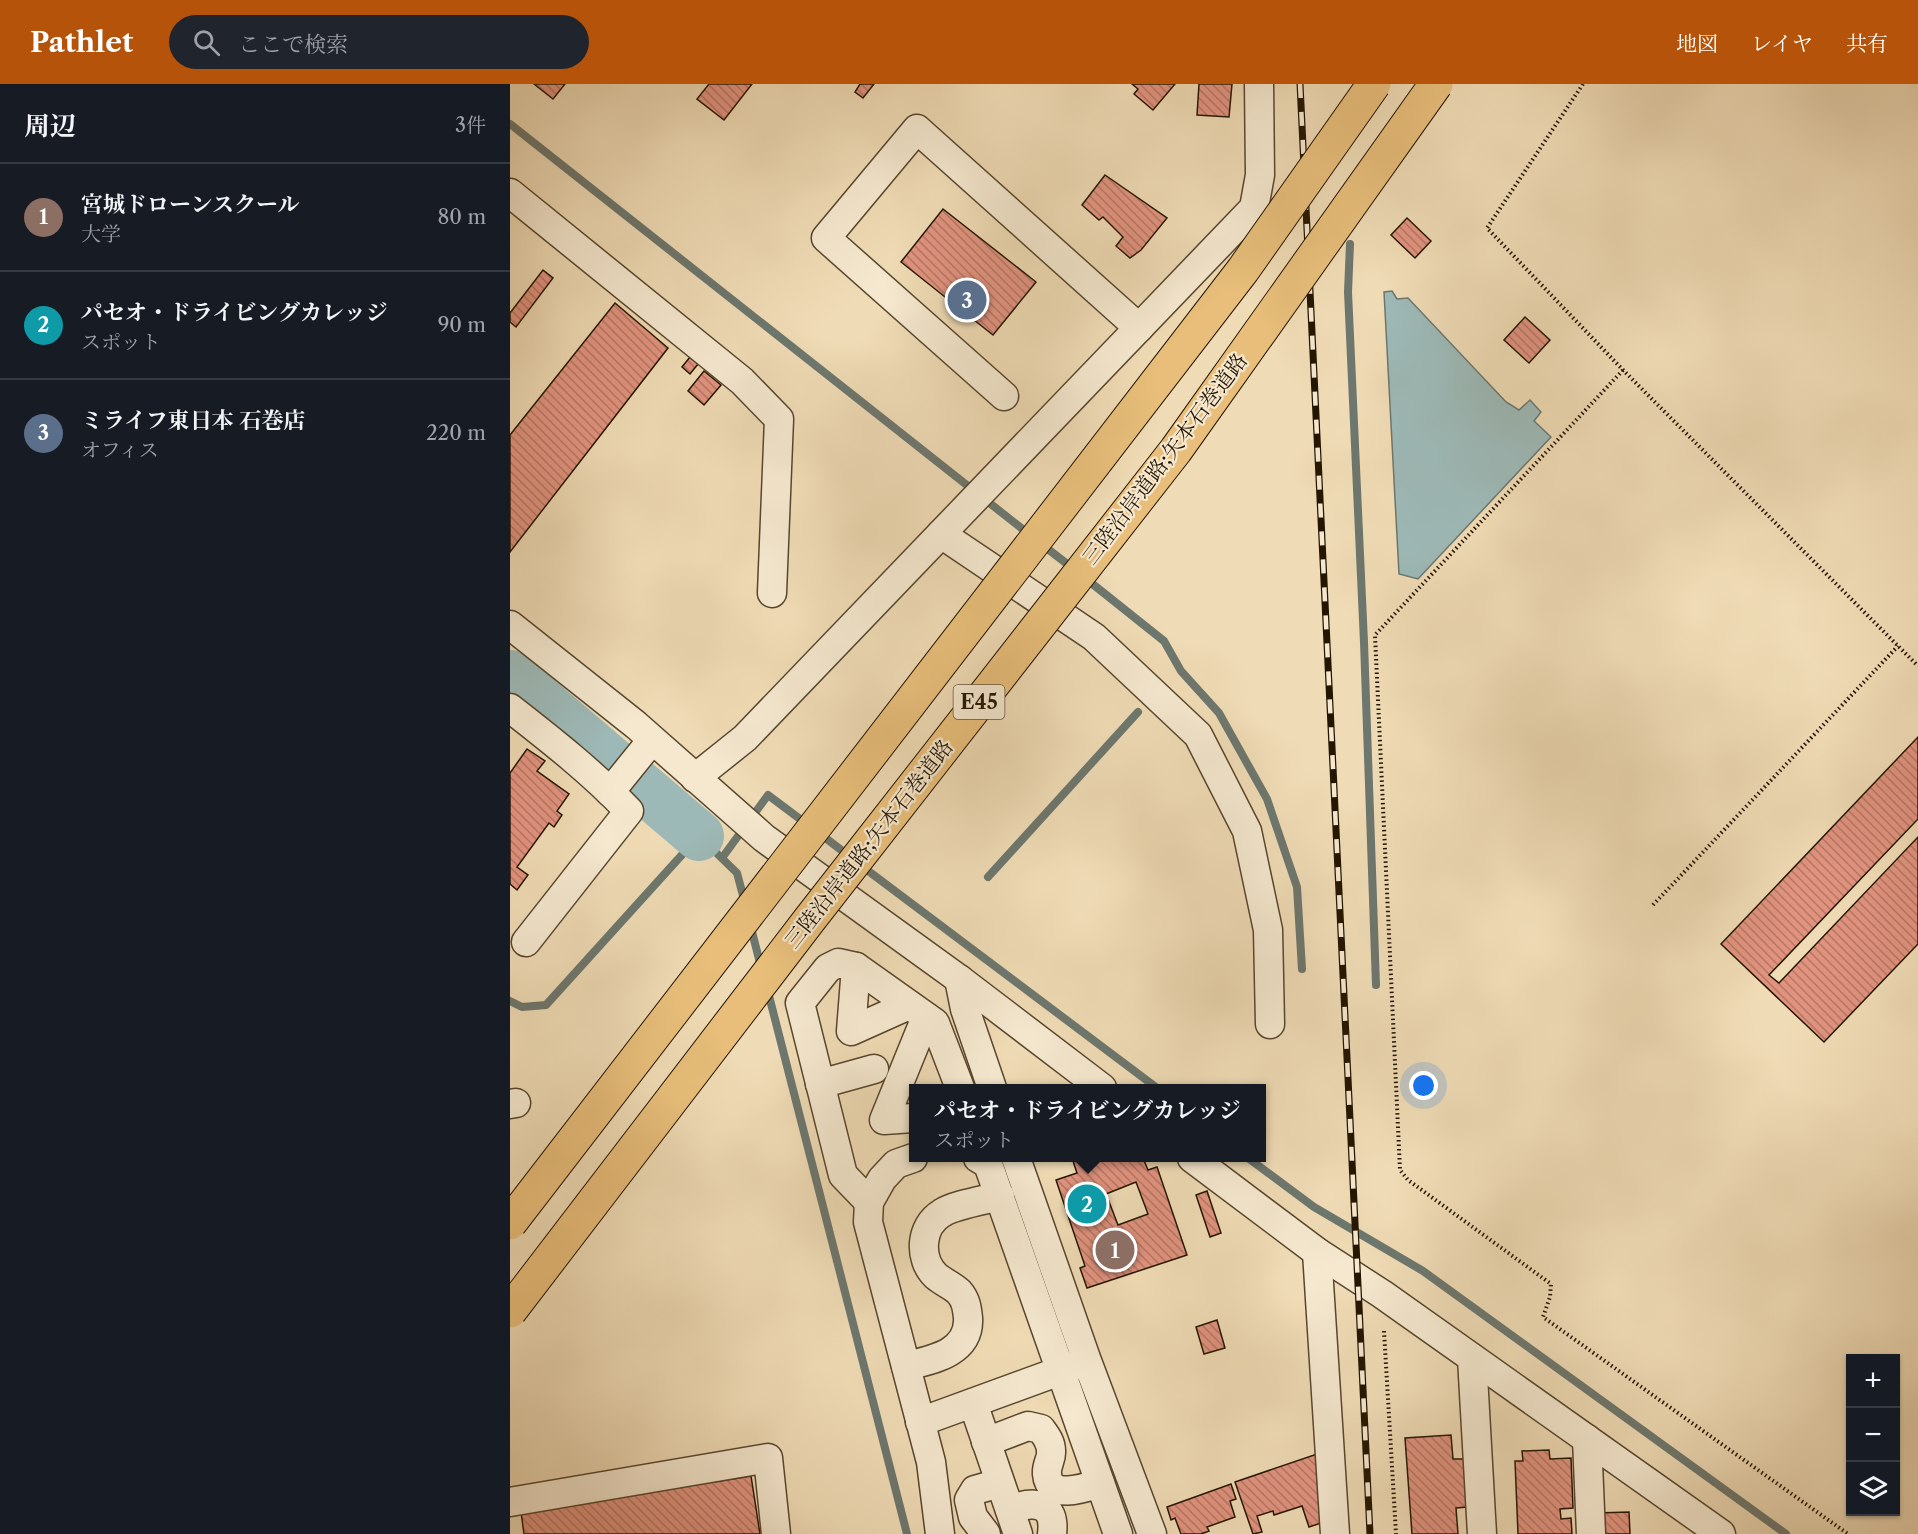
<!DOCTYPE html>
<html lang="ja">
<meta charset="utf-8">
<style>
body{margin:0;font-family:"Libre Caslon Text","Noto Serif JP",serif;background:#20242c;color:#f1f3f6}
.controls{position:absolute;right:18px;bottom:18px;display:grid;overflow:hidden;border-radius:0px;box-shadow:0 2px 4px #0004}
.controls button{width:54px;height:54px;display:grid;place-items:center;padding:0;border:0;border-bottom:2px solid #363941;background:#171b24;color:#f1f3f6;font:30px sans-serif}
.you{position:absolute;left:914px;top:1002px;width:21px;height:21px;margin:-15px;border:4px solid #fff;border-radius:50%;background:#1a73e8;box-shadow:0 0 0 9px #1a73e833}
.badge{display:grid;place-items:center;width:39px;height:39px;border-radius:50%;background:#b45309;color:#fff;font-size:20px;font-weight:700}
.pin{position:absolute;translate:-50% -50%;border:3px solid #fff;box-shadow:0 2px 6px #0006}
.popup{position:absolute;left:399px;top:1000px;width:357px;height:78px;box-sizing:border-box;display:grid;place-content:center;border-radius:0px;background:#171b24;filter:drop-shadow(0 2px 4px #0005);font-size:20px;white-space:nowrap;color:#9ea1a6}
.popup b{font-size:22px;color:#f1f3f6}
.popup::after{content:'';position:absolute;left:50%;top:100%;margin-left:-12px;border:12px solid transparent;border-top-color:#171b24}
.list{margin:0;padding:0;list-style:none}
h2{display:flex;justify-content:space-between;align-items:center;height:78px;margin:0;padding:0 24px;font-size:26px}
h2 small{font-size:20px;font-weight:400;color:#9ea1a6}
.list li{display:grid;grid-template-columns:39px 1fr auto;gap:18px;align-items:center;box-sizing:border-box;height:108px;padding:0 24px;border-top:2px solid #363941}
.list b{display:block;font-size:22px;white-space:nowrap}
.list p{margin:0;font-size:20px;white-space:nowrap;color:#9ea1a6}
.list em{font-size:20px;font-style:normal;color:#9ea1a6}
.icon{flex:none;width:33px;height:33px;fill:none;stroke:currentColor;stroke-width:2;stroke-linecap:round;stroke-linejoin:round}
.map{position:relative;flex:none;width:1408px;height:1450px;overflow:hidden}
header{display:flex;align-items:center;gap:36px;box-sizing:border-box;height:84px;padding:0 30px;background:#b45309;color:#fff}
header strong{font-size:28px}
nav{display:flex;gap:33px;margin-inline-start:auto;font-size:21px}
.search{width:420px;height:54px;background:#20242c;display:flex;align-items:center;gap:15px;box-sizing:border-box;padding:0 21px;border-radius:33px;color:#9ea1a6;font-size:22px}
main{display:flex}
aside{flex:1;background:#171b24}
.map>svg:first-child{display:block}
.water{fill:#9db9b7;stroke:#6d776e;stroke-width:1.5}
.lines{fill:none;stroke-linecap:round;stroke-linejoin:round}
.stream{stroke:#6d776e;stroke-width:8}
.river{stroke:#9db9b7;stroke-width:50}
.building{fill:url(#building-back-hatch);stroke:#241500;stroke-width:1.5;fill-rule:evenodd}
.minor-casing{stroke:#57462d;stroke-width:31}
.path{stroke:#241500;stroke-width:4;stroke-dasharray:1.5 3;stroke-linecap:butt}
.minor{stroke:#f5e8cf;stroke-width:28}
.rail-casing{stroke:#241500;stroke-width:7}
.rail{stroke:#f5e8cf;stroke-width:4.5;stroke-dasharray:14;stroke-linecap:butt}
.highway-bridge-casing{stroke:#241500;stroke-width:35;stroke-linecap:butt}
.highway-bridge{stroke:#e8be7a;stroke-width:33}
.labels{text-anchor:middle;stroke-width:4.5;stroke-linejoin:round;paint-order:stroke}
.shield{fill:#f5e8cf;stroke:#63543e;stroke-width:1.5}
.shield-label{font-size:20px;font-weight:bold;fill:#241500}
.street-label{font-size:21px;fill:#241500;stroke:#f5e8cf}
</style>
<header>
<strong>Pathlet</strong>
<div class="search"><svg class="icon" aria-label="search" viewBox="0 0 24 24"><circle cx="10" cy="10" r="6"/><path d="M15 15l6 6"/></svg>ここで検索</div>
<nav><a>地図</a><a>レイヤ</a><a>共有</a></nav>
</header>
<main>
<aside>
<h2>周辺<small>3件</small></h2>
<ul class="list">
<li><span class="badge" style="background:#8d6e63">1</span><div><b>宮城ドローンスクール</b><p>大学</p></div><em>80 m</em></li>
<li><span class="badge" style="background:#0f9aa8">2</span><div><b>パセオ・ドライビングカレッジ</b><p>スポット</p></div><em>90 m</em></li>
<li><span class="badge" style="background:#5c6f8a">3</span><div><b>ミライフ東日本 石巻店</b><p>オフィス</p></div><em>220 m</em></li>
</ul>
</aside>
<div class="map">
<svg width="1408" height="1450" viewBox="0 0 1408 1450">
<defs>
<pattern id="building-back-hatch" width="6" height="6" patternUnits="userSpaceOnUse" patternTransform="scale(1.5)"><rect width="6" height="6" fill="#e1937f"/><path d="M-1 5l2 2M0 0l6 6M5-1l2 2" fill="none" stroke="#b67766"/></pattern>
</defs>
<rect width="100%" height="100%" fill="#efdbb5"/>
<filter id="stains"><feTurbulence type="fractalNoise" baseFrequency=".00333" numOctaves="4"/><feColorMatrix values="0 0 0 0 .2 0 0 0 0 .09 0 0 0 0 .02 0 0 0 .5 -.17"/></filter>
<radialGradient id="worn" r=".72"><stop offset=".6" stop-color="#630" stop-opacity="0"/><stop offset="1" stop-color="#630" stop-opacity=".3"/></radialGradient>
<polygon class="water" points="882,207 887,215 898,214 996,318 1009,326 1020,316 1031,328 1024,337 1041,353 908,495 889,490 874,208"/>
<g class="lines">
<g class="stream">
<polyline points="0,40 520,451"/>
<polyline points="840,160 838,208 854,558 866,901"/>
<polyline points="530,459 565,486"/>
<polyline points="575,494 654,557 671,587 709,629 757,715 787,803 792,885"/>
<polyline points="309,749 339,772"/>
<polyline points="212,774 258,711 298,741"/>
<polyline points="349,780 647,1004"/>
<polyline points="478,793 628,628"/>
<polyline points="240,840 251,883"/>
<polyline points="257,904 397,1450"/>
<polyline points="0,917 12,923 36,921 189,752 227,789 235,819"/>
<polyline points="738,1074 804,1123 913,1187 1276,1450"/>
</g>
<polyline class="river" points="0,591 189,752"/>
</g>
<g class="building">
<polygon points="24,0 55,0 43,15"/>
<polygon points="199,0 242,0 214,36 187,15"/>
<polygon points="350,0 364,0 353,14 345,8"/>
<polygon points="622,0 665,0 643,26 624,10 628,5"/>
<polygon points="689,0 722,0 719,33 687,31"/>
<polygon points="595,91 657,134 631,166 620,174 606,162 613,153 593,133 589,136 572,121"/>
<polygon points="433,125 526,198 483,251 391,178"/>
<polygon points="897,134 921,157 905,174 881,151"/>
<polygon points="33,186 43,194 6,243 0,238 0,229"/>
<polygon points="105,219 158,264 0,468 0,351"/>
<polygon points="1015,233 1040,256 1019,279 994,256"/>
<polygon points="180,273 188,280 180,290 172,283"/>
<polygon points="194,287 211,301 194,321 178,307"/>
<polygon points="1408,653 1408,735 1259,891 1269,899 1408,753 1408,860 1314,958 1211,860"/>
<polygon points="17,665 35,677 27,687 59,710 47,727 52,731 44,743 39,739 7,783 18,791 7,806 0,800 0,689"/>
<path d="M562,1074H579L580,1077L589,1074H633L638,1086L647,1083L677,1171L577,1204L570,1184L575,1182L546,1096L567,1089ZM626,1098L638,1130L608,1141L596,1110Z"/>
<polygon points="697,1107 711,1149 700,1153 686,1111"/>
<polygon points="707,1236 715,1264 694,1270 686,1243"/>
<polygon points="941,1351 943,1375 954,1375 957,1423 946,1424 948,1450 902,1450 895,1354"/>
<polygon points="1039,1366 1040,1375 1061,1374 1063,1424 1050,1425 1051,1435 1061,1434 1062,1450 1008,1450 1005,1377 1013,1377 1012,1367"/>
<polygon points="810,1369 814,1438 799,1443 792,1422 764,1431 763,1427 747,1432 752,1448 743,1450 725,1398"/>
<polygon points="203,1386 205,1398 241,1392 250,1450 14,1450 11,1428"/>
<polygon points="721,1400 726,1415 720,1417 725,1433 697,1443 699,1447 691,1450 671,1450 665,1434 661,1436 657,1423"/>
<polygon points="1119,1428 1120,1450 1088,1450 1087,1429"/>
</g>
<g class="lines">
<g class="minor-casing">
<g id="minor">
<polyline points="0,109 232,297 269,335 262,509"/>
<polyline points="494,312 316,154 407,45 629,244"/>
<polyline points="431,450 584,553 688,651 737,747 758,846 760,940"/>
<polyline points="0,541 126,641 254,754 449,895 592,1004"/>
<path d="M0,624C41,656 83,689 119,727L16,858"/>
<polyline points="185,694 235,654 744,124 750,91 749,0"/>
<polyline points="100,708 142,656"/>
<polyline points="346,883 341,947 399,921"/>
<polyline points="449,895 455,925 482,1004"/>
<polyline points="310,1000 364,985"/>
<polyline points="0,1020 6,1019"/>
<polyline points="403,1034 374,1036 416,933"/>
<polyline points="403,1074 386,1080 372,1095 359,1118 358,1138 421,1378 430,1450"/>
<polyline points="468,1074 478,1080 608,1450"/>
<polyline points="506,1074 577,1277 642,1450"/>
<polyline points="682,1074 807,1168 872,1210 1211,1450"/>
<polyline points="359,1118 333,1091 290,919 318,884 328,879 346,883 425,939 450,1004"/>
<polyline points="807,1168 825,1450"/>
<polyline points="962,1274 972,1450"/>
<path d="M396,1282C422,1276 460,1269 458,1234C457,1224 456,1216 449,1208C443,1202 433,1198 426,1192C408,1175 410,1142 432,1129C444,1121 475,1116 490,1112"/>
<polyline points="463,1319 508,1450"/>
<polyline points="410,1338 569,1280"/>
<polyline points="1077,1355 1081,1450"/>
<path d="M476,1358L518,1342L531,1345C536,1352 541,1358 541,1367C542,1375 536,1381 537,1390C539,1417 575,1404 590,1399"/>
<polyline points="0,1418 258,1374 266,1450"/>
<path d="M500,1426C524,1416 546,1418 542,1450"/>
<polyline points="476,1450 463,1433 459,1416 465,1406 490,1399"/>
</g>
</g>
<g class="path">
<polyline points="1073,0 977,144 1113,286 1408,582"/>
<polyline points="1113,286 865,551 890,1086 898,1096 1041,1200 1040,1213 1033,1233 1338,1450"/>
<polyline points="1143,821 1388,562"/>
<polyline points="874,1247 886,1450"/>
</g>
<use href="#minor" class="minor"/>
<g class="rail-casing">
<polyline id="rail" points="790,0 860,1450"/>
</g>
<use href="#rail" class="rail"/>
<g class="highway-bridge-casing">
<g id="highway-bridge">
<polyline points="0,1139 733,186 864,0"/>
<polyline points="0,1227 300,835 666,366 926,0"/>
</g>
</g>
<use href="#highway-bridge" class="highway-bridge"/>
</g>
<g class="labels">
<rect class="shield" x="443.5" y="601" width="51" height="34" rx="4.5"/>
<g class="shield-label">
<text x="469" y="625">E45</text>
</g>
<g class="street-label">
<text transform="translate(655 375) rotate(-53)" y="7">三陸沿岸道路;矢本石巻道路</text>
<text transform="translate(359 760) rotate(-52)" y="7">三陸沿岸道路;矢本石巻道路</text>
</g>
</g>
<rect width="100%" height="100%" filter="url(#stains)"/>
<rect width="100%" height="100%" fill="url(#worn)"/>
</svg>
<div class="controls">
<button>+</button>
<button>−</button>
<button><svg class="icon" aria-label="layers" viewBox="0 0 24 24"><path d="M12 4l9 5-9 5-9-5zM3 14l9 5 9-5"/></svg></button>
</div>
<div class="you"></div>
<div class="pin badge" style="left:605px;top:1166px;background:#8d6e63">1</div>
<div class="pin badge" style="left:577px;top:1120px;background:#0f9aa8">2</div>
<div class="popup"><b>パセオ・ドライビングカレッジ</b>スポット</div>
<div class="pin badge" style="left:457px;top:216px;background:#5c6f8a">3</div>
</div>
</main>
